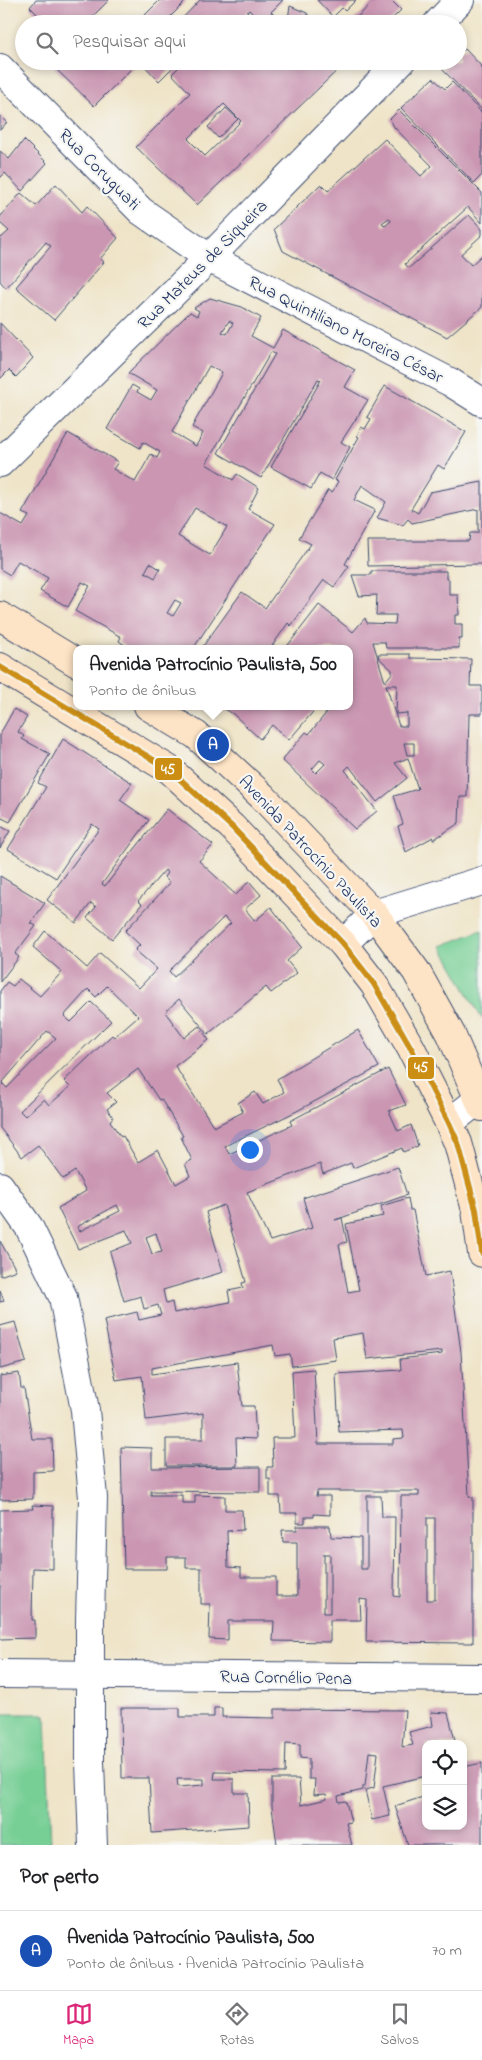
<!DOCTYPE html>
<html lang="pt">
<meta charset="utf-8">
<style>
body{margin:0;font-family:"Indie Flower",sans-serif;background:#f2f2f2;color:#202124}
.controls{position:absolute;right:15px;bottom:15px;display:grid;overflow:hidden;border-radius:10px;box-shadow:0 2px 8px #0003}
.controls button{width:45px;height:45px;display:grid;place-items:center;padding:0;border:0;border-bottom:1px solid #e0e0e0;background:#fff;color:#202124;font:25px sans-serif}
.you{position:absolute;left:249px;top:1149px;width:18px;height:18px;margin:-12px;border:4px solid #fff;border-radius:50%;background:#1a73e8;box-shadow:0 0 0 8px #1a73e833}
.badge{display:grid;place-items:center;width:32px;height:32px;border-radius:50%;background:#db2777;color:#fff;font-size:16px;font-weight:700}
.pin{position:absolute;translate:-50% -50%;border:2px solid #fff;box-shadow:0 1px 5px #0006}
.popup{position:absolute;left:73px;top:645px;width:280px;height:65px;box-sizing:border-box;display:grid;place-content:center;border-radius:10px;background:#fff;filter:drop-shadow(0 1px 4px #0005);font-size:16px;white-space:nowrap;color:#757577}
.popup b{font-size:19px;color:#202124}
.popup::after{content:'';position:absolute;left:50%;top:100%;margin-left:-10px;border:10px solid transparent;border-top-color:#fff}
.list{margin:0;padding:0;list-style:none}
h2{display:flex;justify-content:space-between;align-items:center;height:65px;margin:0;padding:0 20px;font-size:21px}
h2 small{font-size:16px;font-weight:400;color:#757577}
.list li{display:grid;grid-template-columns:32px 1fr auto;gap:15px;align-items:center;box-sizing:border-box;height:80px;padding:0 20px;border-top:1px solid #e0e0e0}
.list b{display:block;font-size:19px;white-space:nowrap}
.list p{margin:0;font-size:16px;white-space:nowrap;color:#757577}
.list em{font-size:16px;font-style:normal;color:#757577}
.icon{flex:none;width:28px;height:28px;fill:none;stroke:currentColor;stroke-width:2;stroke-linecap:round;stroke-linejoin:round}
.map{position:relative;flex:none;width:482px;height:1845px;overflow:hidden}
.search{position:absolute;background:#fff;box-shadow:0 2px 8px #0003;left:15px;right:15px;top:15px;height:55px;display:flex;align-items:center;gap:12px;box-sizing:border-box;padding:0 18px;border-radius:28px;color:#757577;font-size:19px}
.sheet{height:145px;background:#fff}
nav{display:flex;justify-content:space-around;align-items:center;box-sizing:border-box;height:70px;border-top:1px solid #e0e0e0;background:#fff;font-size:14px;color:#757577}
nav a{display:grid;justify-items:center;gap:2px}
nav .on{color:#db2777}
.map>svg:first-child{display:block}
.green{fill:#77cf95;stroke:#497f7a}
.building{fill:#ca96b2;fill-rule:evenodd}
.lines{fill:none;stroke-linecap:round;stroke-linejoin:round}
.street-casing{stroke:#3b4a6e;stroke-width:30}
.secondary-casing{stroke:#3b4a6e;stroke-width:30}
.street{stroke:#fff;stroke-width:28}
.secondary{stroke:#fee4c6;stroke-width:28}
.bus-1-casing{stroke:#f6f6f2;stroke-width:10}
.bus-1{stroke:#cb8e13;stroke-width:6}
.labels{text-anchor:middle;stroke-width:4.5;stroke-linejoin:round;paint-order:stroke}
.street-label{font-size:18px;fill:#1b2f5e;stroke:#f6f6f2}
.line-badge{stroke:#f6f6f2;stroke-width:2}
.badge-label{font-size:14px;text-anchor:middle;font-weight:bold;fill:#fff}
</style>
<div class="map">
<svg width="482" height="1845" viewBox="0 0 482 1845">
<rect width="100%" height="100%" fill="#f6f6f2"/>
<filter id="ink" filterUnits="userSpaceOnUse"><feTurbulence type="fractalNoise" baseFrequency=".02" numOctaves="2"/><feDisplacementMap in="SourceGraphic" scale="10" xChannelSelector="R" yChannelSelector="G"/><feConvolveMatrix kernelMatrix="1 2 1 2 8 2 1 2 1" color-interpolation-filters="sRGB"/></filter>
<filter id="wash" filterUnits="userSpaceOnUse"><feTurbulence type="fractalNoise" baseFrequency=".0096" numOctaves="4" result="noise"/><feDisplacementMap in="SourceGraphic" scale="20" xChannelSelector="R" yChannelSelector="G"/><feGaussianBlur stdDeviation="1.12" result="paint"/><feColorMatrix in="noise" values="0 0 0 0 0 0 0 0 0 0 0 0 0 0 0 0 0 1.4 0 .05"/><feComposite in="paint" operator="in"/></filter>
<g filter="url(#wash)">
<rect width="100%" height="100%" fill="#efe4c8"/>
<g class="green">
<polygon points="482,930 482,1019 441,946"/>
<polygon points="0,1714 43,1714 46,1716 51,1845 0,1845"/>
</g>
<g id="blocks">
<g class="building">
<polygon points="36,0 109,0 85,24 47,24 30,7"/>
<polygon points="160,0 187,0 163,24 136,24"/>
<polygon points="200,0 283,0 271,12 284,24 259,24 261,22 249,10 236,24 177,24"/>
<polygon points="317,0 356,0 345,11 342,8 333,17"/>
<polygon points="375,0 391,0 401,10 387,24 350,24"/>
<polygon points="290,6 307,13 313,24 297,24 288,19"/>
<polygon points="465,49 482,67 482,110 442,69 451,61 458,61 458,54"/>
<polygon points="60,61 139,61 94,106 54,67"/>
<polygon points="140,61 179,61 159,81"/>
<path d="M185,61L221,63L347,61L197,205L136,147L190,93L172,74ZM224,104L241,121L205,156L188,139Z"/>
<polygon points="433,78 445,89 452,82 482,113 482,175 474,183 401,108"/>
<polygon points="226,108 238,119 218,138 208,127"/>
<path d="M399,110L482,193V223L468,207L405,264L409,268L469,215L482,229V235L461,254L471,265L482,255V307L447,337L283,251L274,229L321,184L328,191L385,139L421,176L432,166L394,127L390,119ZM389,218L391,221L385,226L382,223Z"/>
<polygon points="0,115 7,122 0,130"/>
<polygon points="24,140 47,163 22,191 5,173 0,178 0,151 9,159"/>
<polygon points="56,184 82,212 87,206 118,238 100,259 104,262 54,320 16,287 51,246 46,242 6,288 0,281 0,237 1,238 9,231 0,223 0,217 21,193 36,206"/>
<path d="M210,298L242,307L261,318L251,336L273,348L283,330L355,370L345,387L368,400L341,442L350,447L332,480L320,473L311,489L271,467L321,380L318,379L261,478L218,453L275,354L271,352L206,464L233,480L237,474L259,488L248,509L275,524L193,649H130L119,641L121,637L75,611L90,586L82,582L68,607L40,591L48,578L18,561L10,575L0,569V513L23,526L29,516L22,513L68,433L118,462L113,469L135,482L151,454L157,458L160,452L143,442L140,448L107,429L132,385L139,389L137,392L151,400L157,390L128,373L190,312L197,316L199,311L194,308ZM229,321L233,323L227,334L222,332ZM209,366L222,373L192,427L203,433L196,446L172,432ZM195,508L227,527L210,555L178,536ZM150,563L160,569L155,578L145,572ZM175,600L181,603L173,616L167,613Z"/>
<polygon points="0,323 33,358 16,377 9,370 0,379"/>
<polygon points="385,386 466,432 444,469 438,465 411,509 418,513 430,492 482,482 482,564 368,566 367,541 469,541 470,533 478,533 478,509 412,523 408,519 403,525 377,518 386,502 362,485 354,500 375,510 345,564 349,566 334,587 324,580 291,626 288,623 270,649 201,649 242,592 265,608 311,544 299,538 328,490 332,493 338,481 335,480 359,437 357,436 361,427 365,429 371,419 367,417"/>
<path d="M371,571H446V579H449V595H458L459,615H455V624H462V639H459V648H386L385,642H373L385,682L392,673V670L379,658L378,654H410V658L471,659L470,686H482V714H469L467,797H460L459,823L433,840V837L406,852L398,826L403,824L394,796L418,789L408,758L395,763L407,778L377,802L349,766L345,770L377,811L355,829L282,760L306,732L309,734L332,706H349L351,685L349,649H285L319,605L353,632L365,618L367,623L395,624L396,615H376L377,595L359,596L352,575H371ZM386,685H397L396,714L407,713V726H399ZM404,743H414V755H407ZM320,760L325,764L316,773L312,769Z"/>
<polygon points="220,706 318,706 289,740 272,725 260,739 233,714"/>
<polygon points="14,709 27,717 18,732 24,736 22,739 50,754 10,822 2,818 0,820 0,734"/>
<path d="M63,739L132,783L120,800L149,820L102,884L105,886L167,809L213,845L199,861L236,895L249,881L261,895L245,909L255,921L271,907L302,947L287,961L297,973L271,993L266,987L208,1034L179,999L165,1012L184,1038L199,1026L209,1040L175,1066L214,1127L243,1112L238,1103L255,1092L263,1104L284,1092L277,1079L358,1030L379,1067L295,1112L225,1146L229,1154L292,1125L290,1121L388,1069L406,1105L389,1111L398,1131L411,1125L418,1146L403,1152L402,1148L353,1168L351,1163L323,1174L320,1164L247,1192L270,1241L312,1228L303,1198L398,1167L407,1195L335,1220L342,1218L347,1242L339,1244L348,1292L359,1290L346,1224L383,1216L381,1206L408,1198L410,1210H413L426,1276L450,1271L461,1352L469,1496L473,1497V1643L366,1642L367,1600L360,1599L361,1620H330V1642L273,1641L274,1621H228V1640L209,1639L210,1604H201V1568H186V1557H167V1569H124L121,1447L152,1448V1468L260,1467V1492L151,1491V1495H182V1503H195V1495L225,1496V1510H242L243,1530L227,1531L228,1567L241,1568V1577H276V1596H297V1542H283L282,1530H297V1526H330L331,1537L361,1538V1569H367V1496H381L382,1517H395L394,1596L400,1597L401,1496H419V1491H317L316,1496H330V1515L314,1514V1517H305V1523H297V1513H281L280,1496H270V1479H267V1467H273L272,1438H295L292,1371L314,1369L318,1444H393V1439L404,1438L403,1430L339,1432L336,1374L401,1370L400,1359L442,1354V1351L367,1359L363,1333L333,1338L336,1360L292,1366L290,1354L275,1356L273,1345L152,1368V1374L237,1362L242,1406H254L256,1439L236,1438L237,1466H166V1439H203V1413L146,1420L142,1376L116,1380L104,1320L137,1312L139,1320L161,1315L158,1305L144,1309L141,1296L124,1301L110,1252L132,1243L126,1230L78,1249L58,1208L86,1191L75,1171L63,1179L38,1145L22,1157L0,1128V991L7,982L13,986L19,979L40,996L62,972L33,947L45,931L87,968L100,953L139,988L157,969L135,950L140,945L125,931L170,883L164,877L167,873L165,870L138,901L142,904L112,939L87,918L96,907L91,903L76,923L47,900L99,829L92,824L56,878L8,849L46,787L38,783ZM224,917L231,923L174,977L169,971ZM107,986L138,1016L114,1037L112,1035L64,1081L70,1087L49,1105L44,1099L25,1116L20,1111L111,1021L91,1002L71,1022L64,1016L88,989L96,997ZM47,1031L56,1038L7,1088L2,1083ZM138,1069L159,1100L161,1099L183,1136L181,1137L192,1160L185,1164L190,1176L176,1184L158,1150L138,1162L123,1136L121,1137L110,1121L113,1117L107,1109L116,1102L107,1093ZM117,1205L120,1211L80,1231L77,1227ZM224,1205L246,1282L242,1283L243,1288L228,1291L230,1302L174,1313L172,1302L166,1304L163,1290L223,1272L206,1212ZM156,1233L162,1252L152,1254L146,1237ZM427,1518H435V1600H427ZM324,1554H330V1613H324Z"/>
<polygon points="0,826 10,831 0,848"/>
<polygon points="0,876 45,903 31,923 36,926 15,954 19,957 0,982"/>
<polygon points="0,1241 16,1270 0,1276"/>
<polygon points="0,1290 4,1301 0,1302"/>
<polygon points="15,1322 26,1362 0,1369 0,1326"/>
<polygon points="19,1373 21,1388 24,1388 32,1439 52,1439 53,1471 33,1472 33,1499 0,1500 0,1376"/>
<polygon points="32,1505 53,1506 53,1569 33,1568 32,1620 35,1620 35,1638 0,1639 0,1510 33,1509"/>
<path d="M121,1708H180V1717H214V1708H222V1717L275,1718V1709L405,1710L402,1747L413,1745L409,1732L433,1726L431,1712L448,1713L456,1744H426V1776L383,1786L390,1816L372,1820L365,1790L374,1788L378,1753L369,1752L365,1786H363V1790L338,1796L339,1802L346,1801L351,1822L346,1823L352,1845H277L272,1807V1779H299L301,1805L327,1799L326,1794L314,1795L315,1779H309V1759L300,1758V1744L286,1743L285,1773L215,1772L214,1779H234V1793H248L249,1826L152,1833L149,1778H122ZM177,1779H204V1785L178,1787Z"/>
<polygon points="482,1763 482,1845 408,1845 395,1806 426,1796 426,1826 463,1826 463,1767"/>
</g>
</g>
</g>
<g filter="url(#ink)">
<use href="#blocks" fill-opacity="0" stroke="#3b4a6e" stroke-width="1"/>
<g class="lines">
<g class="street-casing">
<g id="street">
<polyline points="437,24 460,0"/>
<polyline points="0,68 141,211 209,258 450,382 482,402"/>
<polyline points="0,463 209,258 401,61"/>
<polyline points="343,944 374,914 482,881"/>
<polyline points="449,1123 482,1097"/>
<polyline points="0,1186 29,1227 63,1297 85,1410 93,1498 90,1621 90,1762 93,1845"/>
<polyline points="0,1674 482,1678"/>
</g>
</g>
<g class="secondary-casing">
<g id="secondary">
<polyline points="0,616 77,663"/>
<polyline points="0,667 170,770 232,827 343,944 374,984 411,1048 449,1123 458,1143 476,1210 482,1253"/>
<polyline points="148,706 196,735 262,796 374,914 416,971 451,1034 482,1107"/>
</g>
</g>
<use href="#street" class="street"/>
<use href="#secondary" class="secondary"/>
<g class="bus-1-casing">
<polyline id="bus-1" points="0,667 170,770 232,827 343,944 374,984 411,1048 449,1123 458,1143 476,1210 482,1253"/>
</g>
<use href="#bus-1" class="bus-1"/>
</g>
</g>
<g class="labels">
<g class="street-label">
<text transform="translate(100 169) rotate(45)" y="6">Rua Coruguati</text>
<text transform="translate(202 264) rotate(-45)" y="6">Rua Mateus de Siqueira</text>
<text transform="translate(346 329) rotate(27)" y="6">Rua Quintiliano Moreira César</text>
<text transform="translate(311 851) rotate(47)" y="6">Avenida Patrocínio Paulista</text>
<text transform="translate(286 1677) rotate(1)" y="6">Rua Cornélio Pena</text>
</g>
</g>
<g class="line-badge">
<rect x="154" y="757" width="29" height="24" rx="5" fill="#cb8e13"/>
<rect x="407" y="1056" width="28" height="24" rx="5" fill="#cb8e13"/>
</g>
<g class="badge-label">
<text x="168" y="774">45</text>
<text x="421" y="1072">45</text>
</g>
</svg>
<div class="controls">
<button><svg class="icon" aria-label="locate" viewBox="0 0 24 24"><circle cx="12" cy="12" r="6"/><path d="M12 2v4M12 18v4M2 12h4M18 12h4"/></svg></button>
<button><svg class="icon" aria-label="layers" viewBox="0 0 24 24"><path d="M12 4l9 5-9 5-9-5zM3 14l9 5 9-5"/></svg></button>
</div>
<div class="you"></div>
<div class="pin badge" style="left:213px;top:745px;background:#1a4fb4">A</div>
<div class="popup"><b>Avenida Patrocínio Paulista, 500</b>Ponto de ônibus</div>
<div class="search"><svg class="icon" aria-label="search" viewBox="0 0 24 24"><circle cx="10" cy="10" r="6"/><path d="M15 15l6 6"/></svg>Pesquisar aqui</div>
</div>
<section class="sheet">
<h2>Por perto<small></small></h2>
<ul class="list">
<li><span class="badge" style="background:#1a4fb4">A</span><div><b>Avenida Patrocínio Paulista, 500</b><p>Ponto de ônibus · Avenida Patrocínio Paulista</p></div><em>70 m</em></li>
</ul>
</section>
<nav>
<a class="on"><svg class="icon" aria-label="map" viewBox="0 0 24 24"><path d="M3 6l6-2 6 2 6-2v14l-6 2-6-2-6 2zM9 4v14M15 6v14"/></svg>Mapa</a>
<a><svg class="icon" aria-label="directions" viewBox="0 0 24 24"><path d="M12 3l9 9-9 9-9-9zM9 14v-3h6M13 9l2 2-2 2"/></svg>Rotas</a>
<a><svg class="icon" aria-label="saved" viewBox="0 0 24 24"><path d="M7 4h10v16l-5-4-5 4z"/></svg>Salvos</a>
</nav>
